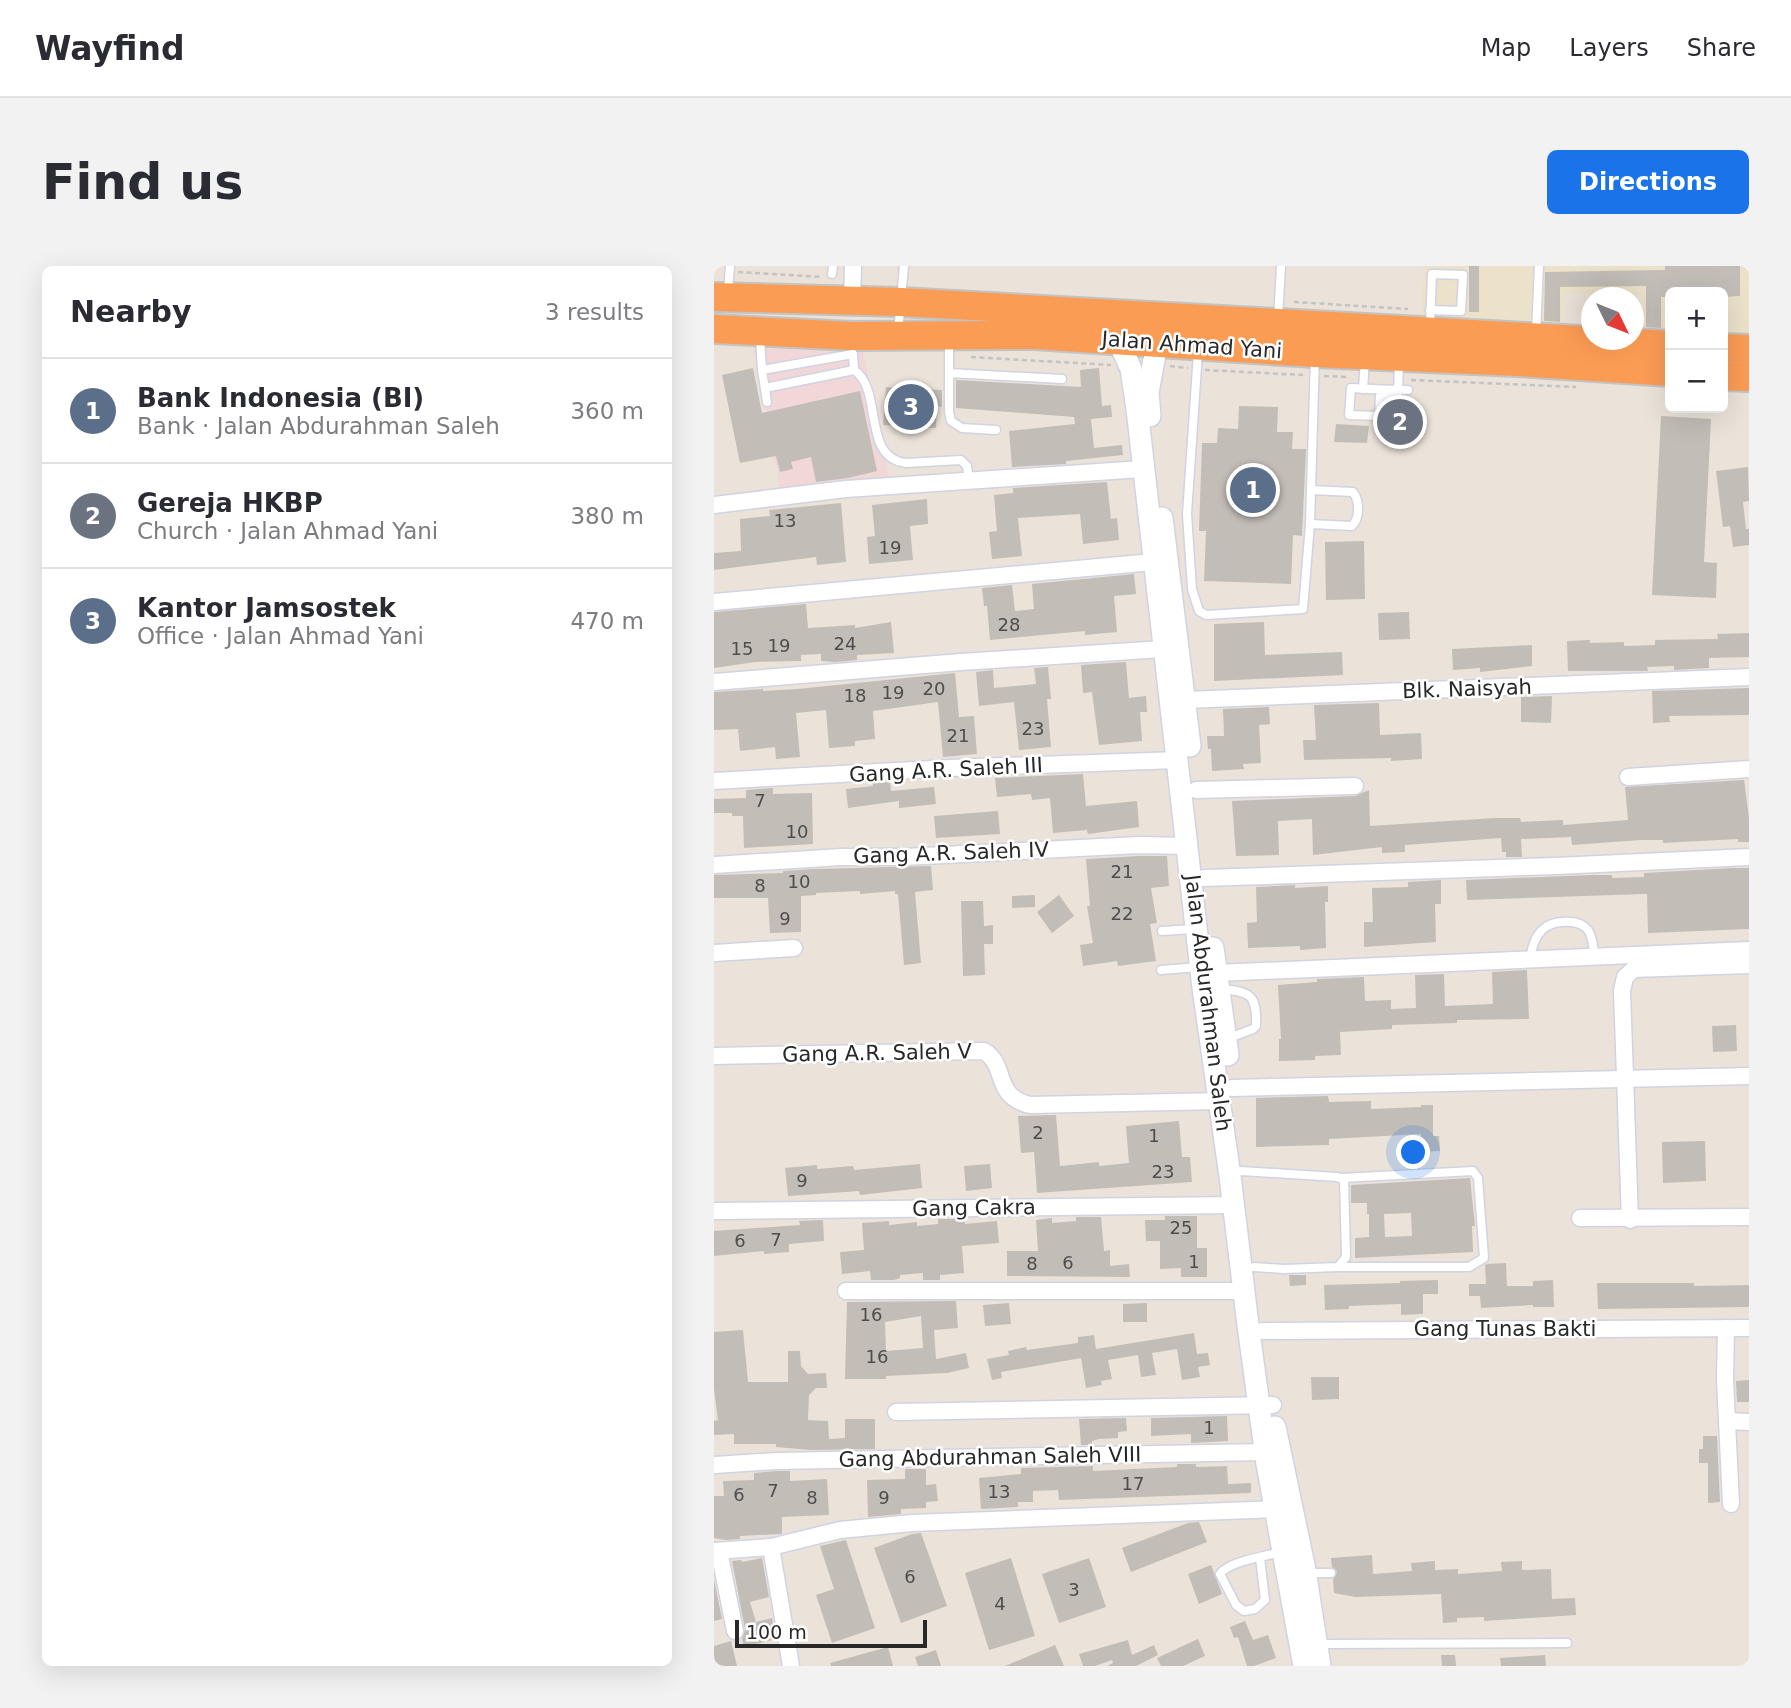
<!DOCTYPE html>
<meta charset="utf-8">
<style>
body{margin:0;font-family:"DejaVu Sans",sans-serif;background:#f2f2f3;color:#2b2b33}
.controls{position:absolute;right:21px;top:21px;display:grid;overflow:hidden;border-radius:10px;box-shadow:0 7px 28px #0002}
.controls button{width:63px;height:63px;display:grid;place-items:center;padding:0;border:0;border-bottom:2px solid #e1e1e2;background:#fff;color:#2b2b33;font:35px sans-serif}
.compass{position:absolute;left:867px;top:21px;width:63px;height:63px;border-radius:50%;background:#fff;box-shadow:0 7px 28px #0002;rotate:133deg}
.scale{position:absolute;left:21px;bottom:18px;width:192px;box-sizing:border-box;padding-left:7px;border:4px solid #282828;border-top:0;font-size:19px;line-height:24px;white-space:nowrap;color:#282828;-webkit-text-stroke:5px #fff;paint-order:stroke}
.you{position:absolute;left:700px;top:887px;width:24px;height:24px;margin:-18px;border:5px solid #fff;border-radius:50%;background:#1a73e8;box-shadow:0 0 0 10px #1a73e833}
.badge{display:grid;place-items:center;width:46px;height:46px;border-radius:50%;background:#1a73e8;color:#fff;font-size:23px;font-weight:700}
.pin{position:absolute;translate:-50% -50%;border:4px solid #fff;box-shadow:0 2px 7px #0006}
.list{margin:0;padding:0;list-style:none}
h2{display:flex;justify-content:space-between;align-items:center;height:91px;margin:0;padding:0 28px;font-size:30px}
h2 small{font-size:23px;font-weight:400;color:#7c7c81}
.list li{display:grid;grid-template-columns:46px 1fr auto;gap:21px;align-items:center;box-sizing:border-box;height:105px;padding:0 28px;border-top:2px solid #e1e1e2}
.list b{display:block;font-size:26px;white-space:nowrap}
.list p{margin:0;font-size:23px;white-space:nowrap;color:#7c7c81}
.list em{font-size:23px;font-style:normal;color:#7c7c81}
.map{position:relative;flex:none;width:1035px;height:1400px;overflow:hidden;border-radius:10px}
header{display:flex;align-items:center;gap:42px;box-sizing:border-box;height:98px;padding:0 35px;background:#fff;border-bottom:2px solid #e1e1e2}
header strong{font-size:33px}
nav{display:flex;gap:38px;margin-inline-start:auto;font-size:24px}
.intro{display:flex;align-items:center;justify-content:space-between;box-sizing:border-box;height:168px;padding:0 42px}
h1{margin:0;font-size:49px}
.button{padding:18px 32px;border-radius:10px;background:#1a73e8;color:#fff;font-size:24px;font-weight:700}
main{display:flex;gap:42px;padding:0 42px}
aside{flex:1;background:#fff;border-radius:10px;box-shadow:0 7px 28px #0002}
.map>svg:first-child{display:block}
.education{fill:#ece1c9}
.medical{fill:#f2d7d9}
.building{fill:#c3bdb7;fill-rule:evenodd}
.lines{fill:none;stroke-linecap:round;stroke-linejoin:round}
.lane-casing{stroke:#d0d3e1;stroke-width:11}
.street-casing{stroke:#d0d3e1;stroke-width:19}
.secondary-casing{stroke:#d0d3e1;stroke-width:24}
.highway-casing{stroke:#c3c3c3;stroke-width:32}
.path{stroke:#c3c3c3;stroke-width:2.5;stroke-dasharray:5 3.5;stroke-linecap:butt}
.lane{stroke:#fff;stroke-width:8}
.street{stroke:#fff;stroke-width:16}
.secondary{stroke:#fff;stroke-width:21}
.highway{stroke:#fb9c55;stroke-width:28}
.labels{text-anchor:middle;stroke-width:5;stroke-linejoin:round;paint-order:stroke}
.number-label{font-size:18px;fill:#4f4d4c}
.street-label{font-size:21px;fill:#282828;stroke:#fff}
</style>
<header>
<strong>Wayfind</strong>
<nav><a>Map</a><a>Layers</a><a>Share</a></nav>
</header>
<div class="intro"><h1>Find us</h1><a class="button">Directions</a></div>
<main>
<aside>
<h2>Nearby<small>3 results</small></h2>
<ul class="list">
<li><span class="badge" style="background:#5c6f8a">1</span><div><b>Bank Indonesia (BI)</b><p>Bank · Jalan Abdurahman Saleh</p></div><em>360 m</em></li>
<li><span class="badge" style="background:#6b7280">2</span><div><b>Gereja HKBP</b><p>Church · Jalan Ahmad Yani</p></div><em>380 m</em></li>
<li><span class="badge" style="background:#5c6f8a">3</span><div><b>Kantor Jamsostek</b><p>Office · Jalan Ahmad Yani</p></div><em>470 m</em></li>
</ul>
</aside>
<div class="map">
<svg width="1035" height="1400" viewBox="0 0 1035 1400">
<rect width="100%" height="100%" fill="#ebe3da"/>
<polygon class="education" points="710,0 1035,0 1035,73 1009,73 1009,26 956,26 956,72 930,71 928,29 850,28 848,64 707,53"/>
<polygon class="medical" points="147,74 177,219 67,227 38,75"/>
<g class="building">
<rect x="755" y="0" width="10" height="46"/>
<polygon points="951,0 1026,0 1026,30 1009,31 1009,26 956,26 956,31 947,31 947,62 932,61 932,20 846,21 846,56 830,55 831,6 951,4"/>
<polygon points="39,102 48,147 146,125 163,205 134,212 102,216 97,191 77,196 79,203 66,206 62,190 26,197 8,109"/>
<polygon points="385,102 388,140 397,139 398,151 377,153 380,182 408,179 409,189 352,195 352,198 298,201 295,165 361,158 360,151 242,142 242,114 367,121 366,104"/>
<polygon points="172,121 228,124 228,141 223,140 222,162 169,159"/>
<polygon points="688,136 701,136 701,175 671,175 672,137"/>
<polygon points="525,140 564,141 563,166 579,166 578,183 592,183 588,270 579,269 577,318 490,315 492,265 485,265 488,177 503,177 504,162 524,163"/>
<polygon points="947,150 997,153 990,296 1003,297 1002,332 938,329"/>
<polygon points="622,158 655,160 653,177 620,176"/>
<polygon points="1034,201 1035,235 1029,236 1032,263 1035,263 1035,279 1019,281 1016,260 1009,261 1002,205"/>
<polygon points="393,216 397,253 403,252 405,274 369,278 366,248 304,252 308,290 278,293 275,266 283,265 280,229 299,227 299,222"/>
<polygon points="213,233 214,258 196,260 199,294 155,298 153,271 161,270 158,239"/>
<polygon points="127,237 132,296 103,299 102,291 0,304 0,287 27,285 26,253 56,250 55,244"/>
<polygon points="650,275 651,333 612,334 611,276"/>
<polygon points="420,308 422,328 400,330 403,366 371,369 371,365 276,374 273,340 270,340 268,322 298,319 301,345 320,343 318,318"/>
<polygon points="92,338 94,362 141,359 141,362 177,356 180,387 143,389 143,394 121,396 107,395 107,388 87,389 87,395 41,396 0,402 0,346"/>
<polygon points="695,346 696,373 665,374 664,347"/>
<polygon points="550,356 551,389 628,386 629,409 500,415 500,358"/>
<polygon points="1035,367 1035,391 995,392 995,402 960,404 960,400 933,401 934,405 854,405 853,375 876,374 876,377 910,376 910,380 941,379 941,374 1004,373 1003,368"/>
<polygon points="818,379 818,400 766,406 766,402 739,404 738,383"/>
<polygon points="412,396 415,432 432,430 433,446 426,446 428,475 385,479 378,426 369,427 367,399"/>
<polygon points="334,401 337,433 333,433 337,481 305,484 300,436 265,440 262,406 279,404 280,422 322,418 320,402"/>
<polygon points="241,407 245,451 260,450 263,488 229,491 224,436 159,445 161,473 141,475 141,480 115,482 112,444 82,447 86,491 62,493 61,481 26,485 24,463 0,464 0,426 49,423 49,425 83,423"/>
<polygon points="1035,422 1035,449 955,450 956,456 939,457 938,425"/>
<polygon points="838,430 837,457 807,456 807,431"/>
<polygon points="665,437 666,469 707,467 708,493 677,495 677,492 590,494 589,474 602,474 600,439"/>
<polygon points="555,441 556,458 545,459 547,497 529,498 530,503 498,505 497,483 494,483 493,470 510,470 509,443"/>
<polygon points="369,508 372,540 423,535 425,561 374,568 373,564 339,567 336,532 318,534 317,528 283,531 281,512"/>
<polygon points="1030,514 1035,552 1035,576 1024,576 1024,573 949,577 949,574 927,574 858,579 857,571 807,573 808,591 792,591 792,586 788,586 787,572 691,579 691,586 668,587 668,581 599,589 598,553 564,555 565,589 522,590 518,535 641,530 655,524 656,560 781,552 806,552 807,556 849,554 849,559 914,554 911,521"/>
<polygon points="176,516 177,525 220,521 222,538 185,542 185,535 134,542 132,523 159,520 158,517"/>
<polygon points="59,522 59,528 98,527 99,578 30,582 29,550 18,550 18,547 0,547 0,533 32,532 32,524"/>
<polygon points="284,545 286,568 222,572 220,550"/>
<polygon points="425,590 453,590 455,620 437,622 443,657 436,658 442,695 404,700 403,695 369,700 366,679 379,677 373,640 376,640 372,593"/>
<polygon points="217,600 219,624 201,626 207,697 190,699 184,628 181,628 181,625 146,628 146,625 102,627 102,629 87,630 87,666 56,667 54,632 0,632 0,609 69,607 69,605 101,603"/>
<polygon points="1019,602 1035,602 1035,663 934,667 933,628 931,628 753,634 752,614 878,609 898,609 898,612 930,611 930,607"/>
<polygon points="727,614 727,638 721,638 722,676 650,681 650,656 659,656 658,622 694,621 694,616"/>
<polygon points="581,619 581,622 614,620 614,636 611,636 612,682 586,684 586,680 534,682 533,657 543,656 542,621"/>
<polygon points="321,629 321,641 298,642 298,630"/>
<polygon points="345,629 360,650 338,667 323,646"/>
<polygon points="247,635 269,635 270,660 279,659 279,678 270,678 271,709 249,710"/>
<polygon points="813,704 815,753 743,754 743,757 678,759 678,763 626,766 627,789 601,790 601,794 565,795 565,773 567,773 564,719 603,716 603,713 650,711 651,735 677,734 677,743 702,742 701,709 730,708 731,740 779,738 778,706"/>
<polygon points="1022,759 1023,785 999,786 998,760"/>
<polygon points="614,830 615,836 657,835 657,843 707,841 707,839 719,839 719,870 725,870 726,885 708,886 707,868 615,873 615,879 542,881 542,832"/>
<polygon points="342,849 346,900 385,896 385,900 415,897 412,860 465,855 468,891 476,891 478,916 323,927 320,886 307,887 304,850"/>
<polygon points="991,875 992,915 949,917 948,876"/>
<polygon points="206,898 208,922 146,929 145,925 74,930 71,902 103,899 103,903 139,900 140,904"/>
<polygon points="276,898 278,922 252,925 250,900"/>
<path d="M756,912L761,960H758L759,986L641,992V972L655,971V948H653V937H637V919ZM697,947L698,970L671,971L670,948Z"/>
<polygon points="451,950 483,950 483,982 493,982 493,1011 467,1011 467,1002 446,1003 446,975 432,975 431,954 451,954"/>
<polygon points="362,951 387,951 390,985 396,984 396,1000 415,998 416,1011 293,1010 293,985 324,985 322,954 338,952 338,957 362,955"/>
<polygon points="224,953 251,953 251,958 283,955 285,977 248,980 250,1007 226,1009 226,1014 209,1014 209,1007 186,1009 186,1012 180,1014 157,1014 156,1005 128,1008 126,986 150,984 148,957 175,955 175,959 203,956 203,960 224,958"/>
<polygon points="109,954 110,975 75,978 75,986 50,988 50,985 0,990 0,965 86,959 85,955"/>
<polygon points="792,997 793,1020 819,1020 819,1015 839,1014 840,1041 819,1041 819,1039 767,1042 766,1030 755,1030 755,1018 772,1018 771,999 773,998"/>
<polygon points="575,1009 592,1009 592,1019 576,1020"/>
<polygon points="724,1014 724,1028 709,1028 709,1048 687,1049 687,1038 635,1040 635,1043 611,1044 610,1019 686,1017 686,1015"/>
<polygon points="883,1017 980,1017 980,1020 1035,1019 1035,1041 884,1043"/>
<path d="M242,1035L244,1062L220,1064L222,1093L252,1087L255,1102L233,1107L172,1110V1113H131L133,1036ZM207,1050L209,1082L172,1085L171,1056Z"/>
<polygon points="295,1037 297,1058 271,1060 269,1039"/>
<polygon points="433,1037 433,1056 409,1056 409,1038"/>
<polygon points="29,1064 34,1116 74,1116 74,1085 86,1085 87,1100 94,1108 112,1107 113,1122 102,1122 95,1129 94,1154 114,1155 115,1173 131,1172 131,1153 161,1153 161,1183 97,1184 62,1181 62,1178 20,1178 20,1168 0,1169 0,1155 4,1154 0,1123 0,1066"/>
<polygon points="480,1067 483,1088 494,1087 496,1099 484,1101 486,1111 468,1114 463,1083 438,1087 442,1109 427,1111 424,1089 394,1094 398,1113 387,1115 388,1119 372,1122 367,1092 287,1106 288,1112 278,1114 273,1093 295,1089 294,1085 312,1081 313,1084 364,1077 364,1071 380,1069 382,1083"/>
<polygon points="597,1111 625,1111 625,1133 598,1134"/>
<polygon points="1035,1114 1035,1136 1023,1136 1022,1115"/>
<polygon points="513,1150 514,1175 477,1177 477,1168 437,1170 437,1152"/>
<polygon points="412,1152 413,1165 404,1166 404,1172 385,1173 378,1175 378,1179 367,1179 365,1153"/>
<polygon points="989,1170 1003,1170 1006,1236 994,1237 994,1197 985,1197 985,1183 989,1183"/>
<polygon points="463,1198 482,1198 482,1201 513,1200 514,1218 537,1217 537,1227 345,1234 344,1224 319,1225 319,1236 304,1236 304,1241 267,1243 265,1212 307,1208 307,1202 379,1200 379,1205 463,1201"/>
<polygon points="191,1203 212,1203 212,1219 222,1218 224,1235 212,1236 212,1242 187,1243 187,1248 154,1251 153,1214 191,1213"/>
<polygon points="63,1205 76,1205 76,1215 113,1213 115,1249 68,1251 68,1268 66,1268 26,1270 26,1273 12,1274 0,1272 0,1230 10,1230 9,1215 40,1214 40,1207"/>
<polygon points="485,1256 493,1276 417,1306 408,1282 474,1257"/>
<polygon points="207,1267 233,1340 187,1357 160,1282 198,1268"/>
<polygon points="132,1274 161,1362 118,1377 102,1329 120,1323 106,1280"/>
<polygon points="658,1289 659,1308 698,1305 697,1297 721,1295 721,1304 744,1303 744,1308 788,1305 787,1296 808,1295 808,1304 837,1303 838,1333 861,1332 862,1349 770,1355 770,1351 743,1352 743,1356 729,1357 727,1328 641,1331 620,1327 619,1313 623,1306 618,1301 617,1292"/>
<polygon points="48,1292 55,1331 36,1336 42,1356 58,1352 62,1373 30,1381 28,1373 31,1363 18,1295 27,1294 28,1296"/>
<polygon points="297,1292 321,1370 275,1384 251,1307"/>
<polygon points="375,1292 392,1341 345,1357 328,1308"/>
<polygon points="497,1299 508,1328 485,1338 474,1308"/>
<polygon points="0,1314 8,1353 0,1355"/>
<polygon points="531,1355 539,1374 554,1369 562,1392 540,1400 533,1400 524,1371 520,1372 516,1361"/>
<polygon points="484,1373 491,1390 469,1400 447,1400 443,1392"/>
<polygon points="414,1374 418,1389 440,1379 444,1389 422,1400 393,1400 399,1397 398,1394 381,1400 369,1400 365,1388"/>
<polygon points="17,1375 23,1400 0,1400 0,1380"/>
<polygon points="341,1379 350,1400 291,1400"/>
<polygon points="174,1381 179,1400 117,1400 116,1397"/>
<polygon points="222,1384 227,1400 204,1400 201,1391"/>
<polygon points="727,1389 741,1389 742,1400 728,1400"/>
<polygon points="831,1389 832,1400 787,1400 786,1392"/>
</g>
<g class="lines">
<g class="lane-casing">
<g id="lane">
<polyline points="118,8 119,0"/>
<polyline points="14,25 16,0"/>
<polyline points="564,53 567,0"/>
<polyline points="716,60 718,8 749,9 747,45 716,44"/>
<polyline points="822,66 825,0"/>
<polyline points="184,67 190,0"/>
<polyline points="46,71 48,104 53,136"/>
<polyline points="235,76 235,146 237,155 248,162 282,164"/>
<polyline points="484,86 473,248 478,323 485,345 492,349 589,343 596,258 601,90"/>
<path d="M685,95L684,131L666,130L665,150L635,149L637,122C656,123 675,124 694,124"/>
<polyline points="48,104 139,88 140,104 51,122"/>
<path d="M140,104C170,124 147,192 192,197L247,194L253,200L255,215"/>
<polyline points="235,107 348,113"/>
<polyline points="649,123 651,94"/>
<path d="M596,258L638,260C646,252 646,235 639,226L597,224"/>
<polyline points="448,665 480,663"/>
<path d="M816,694C818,682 820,672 828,664C838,654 865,652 874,664C879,671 879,682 881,691"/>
<polyline points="447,704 484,701"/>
<path d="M508,723C537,726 543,729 542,760L539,763L512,773"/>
<polyline points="527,905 623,911 630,914 632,991 624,1001 570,1003 540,1001"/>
<polyline points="624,1001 755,1001 770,992 764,912 759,905 627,912"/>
<path d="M546,1292L551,1334L541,1343L530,1345L522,1339L506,1308C515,1295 552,1290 568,1286"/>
<polyline points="592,1307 617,1307"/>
<polyline points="605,1378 853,1377"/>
</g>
</g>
<g class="street-casing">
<g id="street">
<polyline points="138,36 139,0"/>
<polyline points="0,239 132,223 428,203"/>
<polyline points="0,336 439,296"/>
<polyline points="0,416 247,396 449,383"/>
<polyline points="471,434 1035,411"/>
<polyline points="914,511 1035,503"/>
<polyline points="0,515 236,502 464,494"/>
<polyline points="482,524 641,520"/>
<polyline points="0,599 127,591 190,591 425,579 474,580"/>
<polyline points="490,612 842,600 1035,591"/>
<polyline points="0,687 80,682"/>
<polyline points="502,707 1035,684"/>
<path d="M0,790L270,785C294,799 278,830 316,839L506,835"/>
<polyline points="518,822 1035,810"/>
<polyline points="0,945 520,939"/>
<polyline points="866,952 1035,951"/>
<polyline points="916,954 908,725 911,711 920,703 1035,699"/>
<polyline points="132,1025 530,1025"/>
<polyline points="1012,1062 1011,1114 1017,1238"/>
<polyline points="548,1065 1035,1062"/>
<polyline points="182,1146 559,1139"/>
<polyline points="1013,1155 1035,1156"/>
<polyline points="0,1199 62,1195 552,1186"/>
<polyline points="57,1281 77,1400"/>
<polyline points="0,1285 57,1281 126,1264 198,1257 562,1243"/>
<polyline points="5,1285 21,1365"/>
</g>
</g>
<g class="secondary-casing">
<g id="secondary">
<polyline points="404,74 417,103 423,143 489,722 516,910 534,1059 553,1198 590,1400"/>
<polyline points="436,150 434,127 443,77"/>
<polyline points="448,252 476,480"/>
<polyline points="499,682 514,789"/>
<polyline points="561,1161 591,1304 606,1400"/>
</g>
</g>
<g class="highway-casing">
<g id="highway">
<polyline points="0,31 187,36 956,79"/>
<polyline points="0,63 138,70 320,69 601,87 804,96 956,106"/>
<polyline points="1009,82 1035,83"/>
<polyline points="1009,110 1035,111"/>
</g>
</g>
<g class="path">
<polyline points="24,6 109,11"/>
<polyline points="580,36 694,43"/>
<polyline points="257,91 397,99"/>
<polyline points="456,100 474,102"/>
<polyline points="491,104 589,109"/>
<polyline points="610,110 635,111"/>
<polyline points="697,114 862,121"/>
</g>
<use href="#lane" class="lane"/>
<use href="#street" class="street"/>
<use href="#secondary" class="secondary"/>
<use href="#highway" class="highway"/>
</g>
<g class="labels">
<g class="number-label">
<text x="71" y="261">13</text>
<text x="176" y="288">19</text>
<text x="295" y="365">28</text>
<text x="131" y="384">24</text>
<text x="65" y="386">19</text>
<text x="28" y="389">15</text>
<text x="220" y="429">20</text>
<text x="179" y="433">19</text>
<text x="141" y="436">18</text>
<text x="319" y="469">23</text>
<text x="244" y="476">21</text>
<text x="46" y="541">7</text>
<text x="83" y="572">10</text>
<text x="408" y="612">21</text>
<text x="85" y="622">10</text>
<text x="46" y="626">8</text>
<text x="408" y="654">22</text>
<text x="71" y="659">9</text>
<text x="324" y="873">2</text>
<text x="440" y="876">1</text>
<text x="449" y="912">23</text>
<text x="88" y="921">9</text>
<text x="467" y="968">25</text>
<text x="62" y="980">7</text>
<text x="26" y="981">6</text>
<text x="480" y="1002">1</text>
<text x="354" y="1003">6</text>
<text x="318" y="1004">8</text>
<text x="157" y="1055">16</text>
<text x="163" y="1097">16</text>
<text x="495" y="1168">1</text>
<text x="419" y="1224">17</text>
<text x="59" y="1231">7</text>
<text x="285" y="1232">13</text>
<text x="25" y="1235">6</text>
<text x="98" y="1238">8</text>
<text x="170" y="1238">9</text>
<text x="196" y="1317">6</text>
<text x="360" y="1330">3</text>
<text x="286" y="1344">4</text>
</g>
<g class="street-label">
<text transform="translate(478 79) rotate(4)" y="7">Jalan Ahmad Yani</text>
<text transform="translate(753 423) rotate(-2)" y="7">Blk. Naisyah</text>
<text transform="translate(232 504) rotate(-3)" y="7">Gang A.R. Saleh III</text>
<text transform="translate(237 587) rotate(-2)" y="7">Gang A.R. Saleh IV</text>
<text transform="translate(494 737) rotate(83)" y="7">Jalan Abdurahman Saleh</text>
<text transform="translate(163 787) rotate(-1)" y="7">Gang A.R. Saleh V</text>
<text transform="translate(260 942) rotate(-1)" y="7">Gang Cakra</text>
<text x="791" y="1070">Gang Tunas Bakti</text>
<text transform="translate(276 1191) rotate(-1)" y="7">Gang Abdurahman Saleh VIII</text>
</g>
</g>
</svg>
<div class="controls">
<button>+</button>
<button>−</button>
</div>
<svg class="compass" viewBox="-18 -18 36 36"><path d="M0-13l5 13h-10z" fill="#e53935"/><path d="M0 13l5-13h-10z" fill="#7c7c81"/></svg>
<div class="scale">100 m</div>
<div class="you"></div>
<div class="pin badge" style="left:539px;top:224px;background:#5c6f8a">1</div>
<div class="pin badge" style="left:686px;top:156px;background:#6b7280">2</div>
<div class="pin badge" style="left:197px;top:141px;background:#5c6f8a">3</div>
</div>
</main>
